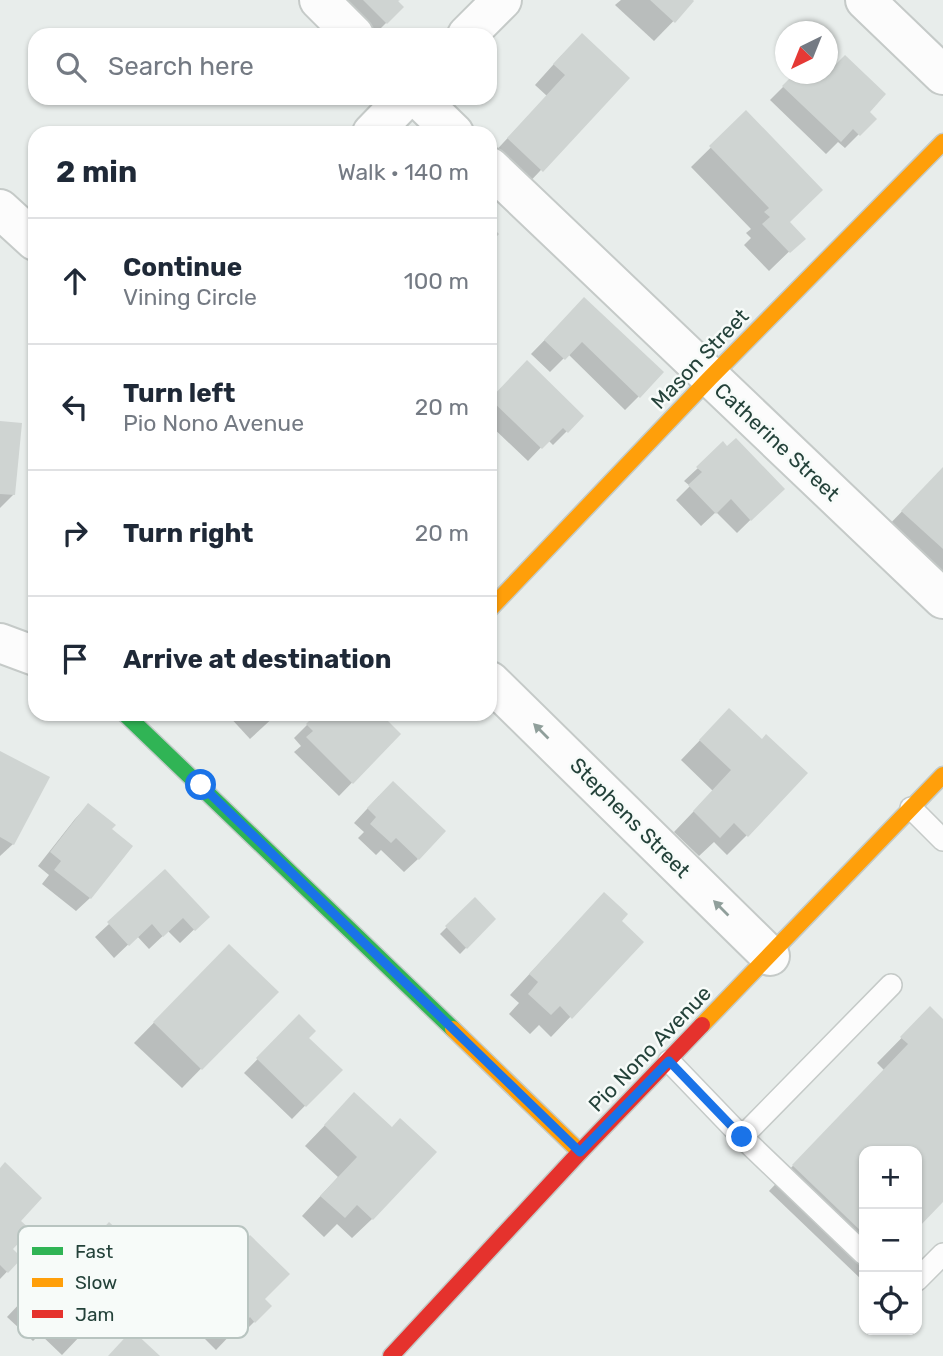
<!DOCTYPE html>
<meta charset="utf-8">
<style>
body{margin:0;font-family:Rubik,sans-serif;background:#f2f2f3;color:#1f2937}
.controls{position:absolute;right:21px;bottom:21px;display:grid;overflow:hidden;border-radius:14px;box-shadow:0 2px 5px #0004}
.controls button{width:63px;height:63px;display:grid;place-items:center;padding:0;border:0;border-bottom:2px solid #e0e1e3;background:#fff;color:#1f2937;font:35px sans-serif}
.compass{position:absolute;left:775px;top:21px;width:63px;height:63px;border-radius:50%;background:#fff;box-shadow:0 2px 5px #0004;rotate:223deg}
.stop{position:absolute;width:21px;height:21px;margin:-16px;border:5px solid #1a73e8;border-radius:50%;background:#fff}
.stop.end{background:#1a73e8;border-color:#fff;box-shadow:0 2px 7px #0008}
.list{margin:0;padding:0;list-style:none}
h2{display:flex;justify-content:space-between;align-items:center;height:91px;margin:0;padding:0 28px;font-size:30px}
h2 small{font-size:23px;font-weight:400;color:#747a83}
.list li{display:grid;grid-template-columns:46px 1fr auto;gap:21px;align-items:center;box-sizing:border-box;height:126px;padding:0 28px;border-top:2px solid #e0e1e3}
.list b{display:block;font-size:26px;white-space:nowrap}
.list p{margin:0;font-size:23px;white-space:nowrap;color:#747a83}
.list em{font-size:23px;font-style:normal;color:#747a83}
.icon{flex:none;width:38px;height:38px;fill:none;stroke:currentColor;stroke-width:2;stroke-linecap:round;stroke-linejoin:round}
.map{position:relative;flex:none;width:943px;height:1356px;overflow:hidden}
.search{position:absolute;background:#fff;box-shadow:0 2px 5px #0004;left:28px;top:28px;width:469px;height:77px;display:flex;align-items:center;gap:18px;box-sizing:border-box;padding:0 24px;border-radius:21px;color:#747a83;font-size:26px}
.panel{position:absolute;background:#fff;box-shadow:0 2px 5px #0004;left:28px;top:126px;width:469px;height:595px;border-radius:21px}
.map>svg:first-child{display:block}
.shadow{fill:#0003}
.building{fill:#cfd4d2}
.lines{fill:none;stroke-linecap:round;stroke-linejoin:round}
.lane-casing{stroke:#c5cac8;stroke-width:24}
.street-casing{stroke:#c5cac8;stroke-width:42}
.fast-casing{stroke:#c3cbc8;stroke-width:19}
.slow-casing{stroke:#c3cbc8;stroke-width:19}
.jam-casing{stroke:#c3cbc8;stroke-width:19}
.lane{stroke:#fcfcfc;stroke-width:21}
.street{stroke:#fcfcfc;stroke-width:38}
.fast{stroke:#30b455;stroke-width:16}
.slow{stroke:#ff9f0a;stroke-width:16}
.jam{stroke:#e5322d;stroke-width:16}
.oneway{fill:#909f9b}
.route{stroke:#1a73e8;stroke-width:9}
.labels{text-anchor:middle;stroke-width:5;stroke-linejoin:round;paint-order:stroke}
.street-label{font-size:21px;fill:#24423a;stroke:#f7fbf9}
.key{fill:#f7fbf9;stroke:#b8c4c0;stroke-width:2}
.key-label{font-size:19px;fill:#24423a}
</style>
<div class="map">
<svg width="943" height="1356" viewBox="0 0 943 1356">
<rect width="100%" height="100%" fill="#e8edeb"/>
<g class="shadow">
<polygon points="331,0 397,0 402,7 374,35 359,35"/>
<polygon points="621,0 690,0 692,2 654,41 615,5"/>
<polygon points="562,55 628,78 522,190 490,157 547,96 535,85"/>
<polygon points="828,62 874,119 845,148 838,142 826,154 770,100 796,74 828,74"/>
<polygon points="746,113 788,222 803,238 769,271 744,245 751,238 746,233 751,229 691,167"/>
<polygon points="571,313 639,396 625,410 568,354 550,372 531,354"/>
<polygon points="527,363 582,416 553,445 548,440 528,461 490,425 490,400"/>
<polygon points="0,423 14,494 0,508"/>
<polygon points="698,468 782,489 737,533 716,512 701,526 676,500 690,486 684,481"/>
<polygon points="943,469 943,576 883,531"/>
<polygon points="729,710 747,835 727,855 714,842 699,856 674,832 713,791 681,760"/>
<polygon points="227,714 277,714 250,739"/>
<polygon points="318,714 379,714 399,734 339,796 294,752 301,746 294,738"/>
<polygon points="0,753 13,844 0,856"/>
<polygon points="379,796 418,859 404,872 381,850 376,855 358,838 364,832 354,823"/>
<polygon points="88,805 110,830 90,898 76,911 42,884 49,875 38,866 75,819"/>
<polygon points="165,872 207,917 180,943 168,931 149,949 137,936 114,958 95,937"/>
<polygon points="475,899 494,919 460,954 440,934"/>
<polygon points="585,914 620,921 642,942 551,1037 539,1025 530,1034 509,1014 519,1003 510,995"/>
<polygon points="229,946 276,992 182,1088 134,1043"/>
<polygon points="930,1009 943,1021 943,1199 917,1226 917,1151 864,1151 863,1281 769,1191 884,1070 877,1063"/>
<polygon points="299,1017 307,1038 340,1070 292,1119 244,1073"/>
<polygon points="354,1095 372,1219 352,1238 337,1224 324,1237 302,1216 338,1177 305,1146"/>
<polygon points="0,1170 18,1221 11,1249 20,1258 0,1279"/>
<polygon points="250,1237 263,1299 270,1306 241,1335 236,1329 216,1350 182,1316 231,1267 226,1261"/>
<polygon points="65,1255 111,1282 122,1292 62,1355 40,1334 33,1341 7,1317"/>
</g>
<g class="building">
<polygon points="363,0 400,0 398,1 404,7 387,24"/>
<polygon points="650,0 693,0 694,1 675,23"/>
<polygon points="582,33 630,78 543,172 507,138 565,75 553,64"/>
<polygon points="845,55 886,94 870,112 877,119 860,136 853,129 841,142 782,86 794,74 828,74 828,60 834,66"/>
<polygon points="746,110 823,190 790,222 806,239 790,253 762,224 770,217 764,212 769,208 709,146"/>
<polygon points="490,225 499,234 490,244"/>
<polygon points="584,297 664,372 640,398 582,342 565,360 544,340"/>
<polygon points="527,360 584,416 568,433 563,428 542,449 490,399"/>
<polygon points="0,421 22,423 15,495 0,494"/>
<polygon points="736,438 785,489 751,521 731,499 716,514 688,485 702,472 696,467 723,441 727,446"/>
<polygon points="943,467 943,549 901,511"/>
<polygon points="729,708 762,739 766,734 808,773 748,837 734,823 720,838 693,811 731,770 699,740"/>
<polygon points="316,714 381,714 401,734 353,784 306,737 313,731 306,724"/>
<polygon points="0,751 50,777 14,845 0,837"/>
<polygon points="393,781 446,831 419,860 396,838 391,843 370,824 376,817 367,808"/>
<polygon points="88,803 116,825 112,829 133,846 91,899 54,870 61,861 50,852"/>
<polygon points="165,869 210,917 195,931 183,918 163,937 152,924 129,946 107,922"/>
<polygon points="604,892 628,914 622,921 644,942 572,1019 560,1006 551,1015 528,994 538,982 529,974"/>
<polygon points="475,897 496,919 467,949 445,926"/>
<polygon points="229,944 279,992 202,1070 153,1022"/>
<polygon points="930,1006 943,1019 943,1202 917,1229 917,1151 864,1151 864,1234 792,1165 908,1044 900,1037"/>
<polygon points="299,1014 316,1031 309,1038 343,1070 306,1107 256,1058"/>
<polygon points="354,1092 392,1127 400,1118 437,1152 373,1220 357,1205 345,1218 320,1196 357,1157 324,1125"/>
<polygon points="5,1162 42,1198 21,1221 31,1230 13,1249 22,1258 8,1273 0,1265 0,1168"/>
<polygon points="109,1222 141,1252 114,1282 124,1291 83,1336 60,1315 54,1322 26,1296 85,1233 92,1240"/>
<polygon points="250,1235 290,1274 265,1299 272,1306 255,1323 250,1317 230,1337 194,1302 243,1252 238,1247"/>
<polygon points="132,1330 160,1356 108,1356"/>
</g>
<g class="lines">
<g class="lane-casing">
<g id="lane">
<polyline points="911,808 943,840"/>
<polyline points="669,1061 742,1137 891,985"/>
<polyline points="742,1137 864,1254"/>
<polyline points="917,1280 943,1254"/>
</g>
</g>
<g class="street-casing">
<g id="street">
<polyline points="319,0 354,35"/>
<polyline points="865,0 943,75"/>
<polyline points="467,35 502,0"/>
<polyline points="418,98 454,133"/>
<polyline points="372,133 406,98"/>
<polyline points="490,167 943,599"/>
<polyline points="0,209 35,241"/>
<polyline points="0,643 35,656"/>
<polyline points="490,681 770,956"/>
</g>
</g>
<g class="fast-casing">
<polyline id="fast" points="125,714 453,1029"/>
</g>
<g class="slow-casing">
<g id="slow">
<polyline points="490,609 710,378 943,142"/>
<polyline points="702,1025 943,775"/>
<polyline points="453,1029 580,1152"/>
</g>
</g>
<g class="jam-casing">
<polyline id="jam" points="391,1356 580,1152 702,1025"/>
</g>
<use href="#lane" class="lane"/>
<use href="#street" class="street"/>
<use href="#fast" class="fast"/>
<use href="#slow" class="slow"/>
<use href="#jam" class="jam"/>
</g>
<defs><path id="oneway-solid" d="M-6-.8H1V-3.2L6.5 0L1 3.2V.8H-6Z" transform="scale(1.75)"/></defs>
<g class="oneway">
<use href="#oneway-solid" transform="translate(541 731) rotate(-135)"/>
<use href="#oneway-solid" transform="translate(721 908) rotate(-135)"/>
</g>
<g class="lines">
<polyline class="route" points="201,785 580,1152 669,1061 742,1137"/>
</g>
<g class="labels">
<g class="street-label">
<text transform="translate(700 359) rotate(-46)" y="7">Mason Street</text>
<text transform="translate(777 442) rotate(43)" y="7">Catherine Street</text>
<text transform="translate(630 818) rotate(45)" y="7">Stephens Street</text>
<text transform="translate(650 1049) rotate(-46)" y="7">Pio Nono Avenue</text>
</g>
</g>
<rect x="18" y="1226" width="230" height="112" rx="10" class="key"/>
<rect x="32" y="1247" width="31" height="8" fill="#30b455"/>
<rect x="32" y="1278" width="31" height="9" fill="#ff9f0a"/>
<rect x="32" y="1310" width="31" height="8" fill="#e5322d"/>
<g class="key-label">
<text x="75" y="1258">Fast</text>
<text x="75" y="1289">Slow</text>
<text x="75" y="1321">Jam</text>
</g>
</svg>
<div class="controls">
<button>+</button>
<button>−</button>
<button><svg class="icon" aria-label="locate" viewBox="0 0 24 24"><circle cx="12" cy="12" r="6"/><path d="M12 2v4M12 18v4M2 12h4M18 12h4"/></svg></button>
</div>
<svg class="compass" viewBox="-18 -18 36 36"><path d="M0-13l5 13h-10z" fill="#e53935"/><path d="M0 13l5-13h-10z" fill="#747a83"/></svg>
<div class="stop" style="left:201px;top:785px"></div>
<div class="stop end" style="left:742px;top:1137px"></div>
<div class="search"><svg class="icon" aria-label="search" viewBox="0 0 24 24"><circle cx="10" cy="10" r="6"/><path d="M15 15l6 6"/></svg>Search here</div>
<section class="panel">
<h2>2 min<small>Walk · 140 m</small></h2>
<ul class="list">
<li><svg class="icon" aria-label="ahead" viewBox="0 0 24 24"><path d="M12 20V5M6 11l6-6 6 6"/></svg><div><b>Continue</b><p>Vining Circle</p></div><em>100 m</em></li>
<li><svg class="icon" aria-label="left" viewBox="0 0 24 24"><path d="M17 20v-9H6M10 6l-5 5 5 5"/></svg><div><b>Turn left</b><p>Pio Nono Avenue</p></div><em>20 m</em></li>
<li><svg class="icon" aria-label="right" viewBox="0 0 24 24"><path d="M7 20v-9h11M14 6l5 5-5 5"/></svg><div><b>Turn right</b></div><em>20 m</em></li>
<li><svg class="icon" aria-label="arrive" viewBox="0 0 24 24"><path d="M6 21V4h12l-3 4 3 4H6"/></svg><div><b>Arrive at destination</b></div></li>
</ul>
</section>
</div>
